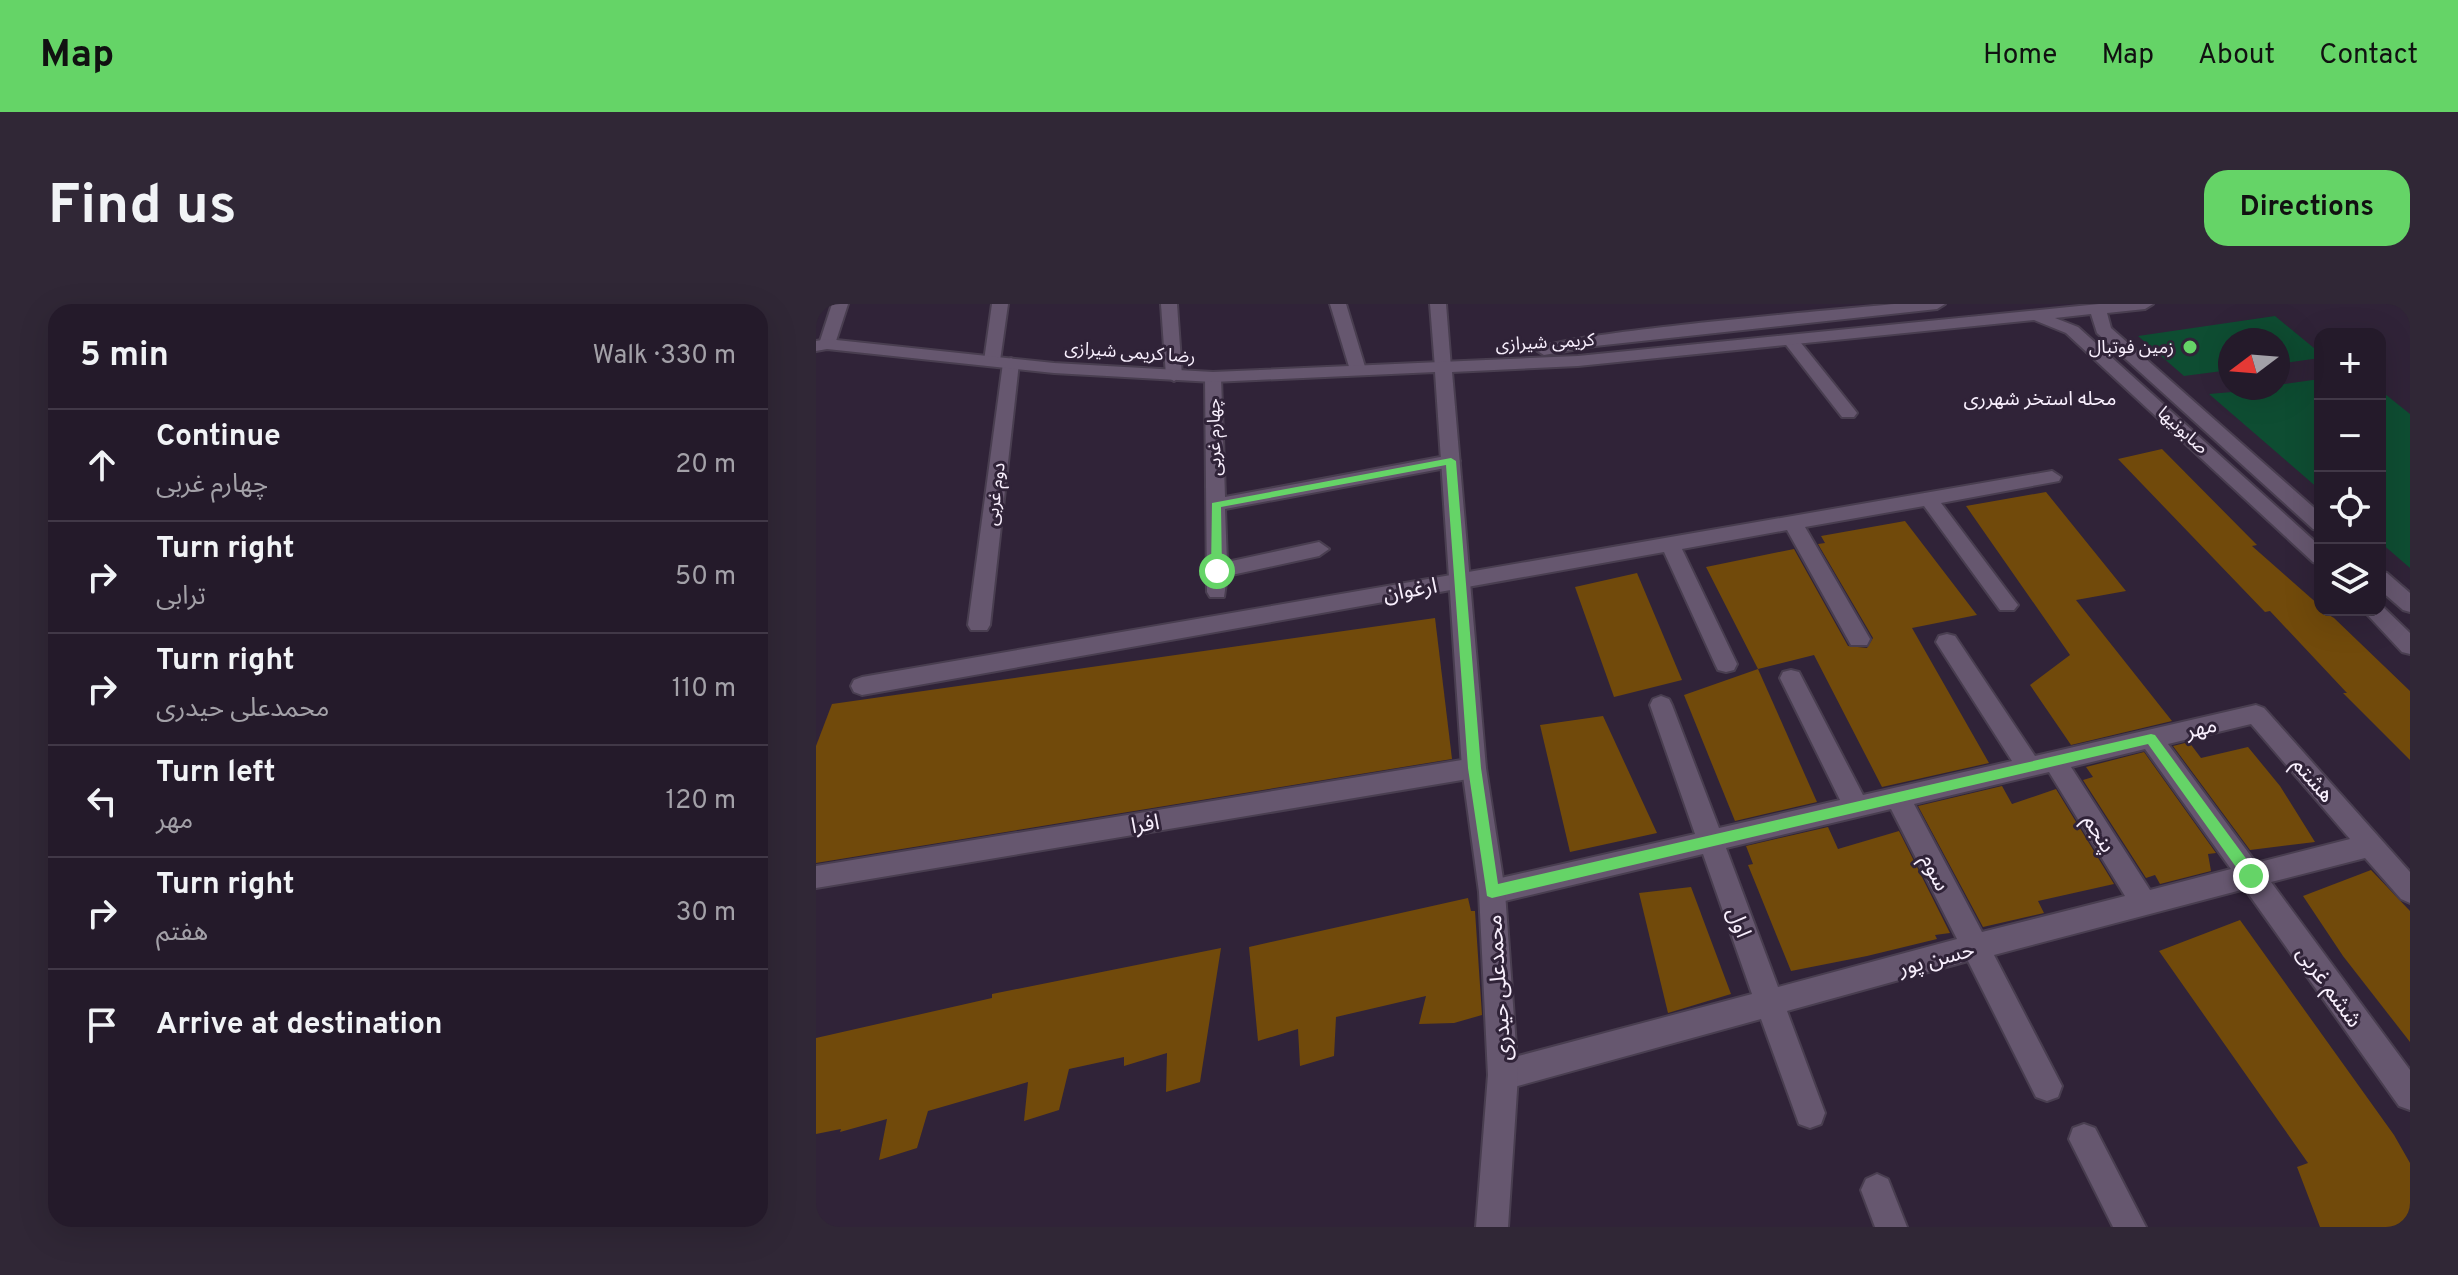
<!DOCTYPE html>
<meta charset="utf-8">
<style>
body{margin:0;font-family:Overpass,"Noto Sans Arabic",sans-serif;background:#302736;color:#f1f3f6}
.controls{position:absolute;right:24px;top:24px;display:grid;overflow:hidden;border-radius:16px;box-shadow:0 8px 32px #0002}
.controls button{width:72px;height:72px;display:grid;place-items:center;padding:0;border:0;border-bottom:2px solid #413847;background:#241a2a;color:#f1f3f6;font:40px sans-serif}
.compass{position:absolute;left:1402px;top:24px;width:72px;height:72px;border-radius:50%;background:#241a2a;box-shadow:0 8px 32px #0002;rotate:254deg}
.stop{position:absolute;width:24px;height:24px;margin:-18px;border:6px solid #65d467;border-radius:50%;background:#fff}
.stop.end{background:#65d467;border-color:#fff;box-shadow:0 2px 8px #0008}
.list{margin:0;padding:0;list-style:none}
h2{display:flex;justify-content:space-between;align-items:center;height:104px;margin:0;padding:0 32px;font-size:34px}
h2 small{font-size:26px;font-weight:400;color:#a3a1a8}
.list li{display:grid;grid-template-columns:52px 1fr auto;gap:24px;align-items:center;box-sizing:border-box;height:112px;padding:0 32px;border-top:2px solid #413847}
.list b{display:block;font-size:30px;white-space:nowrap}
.list p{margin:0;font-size:26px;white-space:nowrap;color:#a3a1a8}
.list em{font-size:26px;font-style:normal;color:#a3a1a8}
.icon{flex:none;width:44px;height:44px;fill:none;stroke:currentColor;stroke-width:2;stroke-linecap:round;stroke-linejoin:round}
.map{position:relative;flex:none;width:1594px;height:923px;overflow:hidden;border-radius:24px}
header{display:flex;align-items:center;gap:48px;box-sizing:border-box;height:112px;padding:0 40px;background:#65d467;color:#111}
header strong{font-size:38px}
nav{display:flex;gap:44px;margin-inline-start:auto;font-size:28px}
.intro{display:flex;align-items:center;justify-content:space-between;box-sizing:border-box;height:192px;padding:0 48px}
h1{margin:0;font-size:56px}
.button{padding:20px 36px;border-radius:24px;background:#65d467;color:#111;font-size:28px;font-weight:700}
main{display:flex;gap:48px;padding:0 48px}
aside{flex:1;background:#241a2a;border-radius:24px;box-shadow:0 8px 32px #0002}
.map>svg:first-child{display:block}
.green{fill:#0e4d32}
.building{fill:#714a0b}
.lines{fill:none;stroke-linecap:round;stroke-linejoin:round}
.street-casing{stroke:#493e50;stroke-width:4}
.secondary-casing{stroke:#493e50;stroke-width:4}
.street{fill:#66576f;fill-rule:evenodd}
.secondary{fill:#66576f;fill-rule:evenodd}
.route{fill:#65d467}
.poi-dot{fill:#65d467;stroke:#302338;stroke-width:3}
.labels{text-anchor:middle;stroke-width:6;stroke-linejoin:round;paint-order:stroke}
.far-street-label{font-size:18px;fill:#f8effd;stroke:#302338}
.far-poi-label{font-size:18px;fill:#f8effd;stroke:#302338;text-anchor:end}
.far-neighbourhood-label{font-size:20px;fill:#f8effd;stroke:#302338}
.street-label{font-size:22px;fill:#f8effd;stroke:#302338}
</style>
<header>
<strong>Map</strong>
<nav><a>Home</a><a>Map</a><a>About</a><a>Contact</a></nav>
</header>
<div class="intro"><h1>Find us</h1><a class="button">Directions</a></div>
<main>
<aside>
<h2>5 min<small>Walk · 330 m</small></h2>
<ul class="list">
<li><svg class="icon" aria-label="ahead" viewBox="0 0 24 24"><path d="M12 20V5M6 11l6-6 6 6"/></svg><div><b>Continue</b><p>چهارم غربی</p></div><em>20 m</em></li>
<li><svg class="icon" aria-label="right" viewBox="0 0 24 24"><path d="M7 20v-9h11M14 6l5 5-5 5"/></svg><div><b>Turn right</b><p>ترابی</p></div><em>50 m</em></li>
<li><svg class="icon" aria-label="right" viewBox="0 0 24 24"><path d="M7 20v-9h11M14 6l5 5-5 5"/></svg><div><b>Turn right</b><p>محمدعلی حیدری</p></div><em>110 m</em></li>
<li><svg class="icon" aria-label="left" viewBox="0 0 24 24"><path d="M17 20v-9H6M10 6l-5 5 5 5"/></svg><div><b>Turn left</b><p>مهر</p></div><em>120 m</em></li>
<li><svg class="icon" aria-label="right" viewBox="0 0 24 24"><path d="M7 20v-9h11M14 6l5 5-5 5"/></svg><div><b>Turn right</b><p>هفتم</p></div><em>30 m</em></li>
<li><svg class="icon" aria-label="arrive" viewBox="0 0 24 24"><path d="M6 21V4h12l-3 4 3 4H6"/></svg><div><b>Arrive at destination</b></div></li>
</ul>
</aside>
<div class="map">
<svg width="1594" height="923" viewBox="0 0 1594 923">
<rect width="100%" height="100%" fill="#302338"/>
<g class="green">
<polygon points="1459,12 1504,49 1504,54 1462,60 1462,36 1414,36 1414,66 1368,72 1322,32"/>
<polygon points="1504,75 1504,186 1393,90 1462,84 1462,81"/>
<polygon points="1564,86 1594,110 1594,264 1564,238"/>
</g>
<g class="building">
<polygon points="1346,145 1441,241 1436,242 1504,302 1504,306 1518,314 1594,387 1594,456 1527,389 1531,389 1454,307 1449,308 1302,155"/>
<polygon points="1230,188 1310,287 1260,296 1356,417 1255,441 1214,381 1254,351 1150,202"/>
<polygon points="1089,217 1161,311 1096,324 1173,459 1066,483 998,351 942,365 890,263 978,245 1032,342 1051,344 1057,334 1002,240 1009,239 1005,232"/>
<polygon points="821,269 866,376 798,393 759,283"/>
<polygon points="619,314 636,455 0,559 0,442 16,400"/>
<polygon points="942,365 1001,498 919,517 868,391"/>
<polygon points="787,412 841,529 754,548 724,421"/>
<polygon points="1373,438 1385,454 1432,443 1464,482 1499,538 1434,546 1357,442"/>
<polygon points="1328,448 1400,549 1392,550 1395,567 1344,580 1339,571 1330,574 1267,476 1277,473 1270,463"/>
<polygon points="1186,482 1196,500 1240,485 1298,580 1222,597 1228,609 1167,623 1102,502"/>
<polygon points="1012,523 1022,545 1083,527 1134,629 1119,631 1121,635 1051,652 975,667 932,561 937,560 930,542"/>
<polygon points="1555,566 1594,607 1594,738 1527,652 1487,592"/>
<polygon points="875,583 915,690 852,709 823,589"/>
<polygon points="652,594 655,607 659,607 666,711 638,719 603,720 610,692 520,713 518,752 484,762 482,725 442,737 433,643"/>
<polygon points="1424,616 1578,831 1594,859 1594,923 1504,923 1481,863 1492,859 1343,647"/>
<polygon points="405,644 384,778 350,788 351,749 308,762 308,753 253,765 243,806 208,817 212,778 112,807 101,844 63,856 71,815 24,828 25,825 0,830 0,734 176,694 176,690"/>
</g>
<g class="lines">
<g class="street-casing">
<g id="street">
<polygon points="16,0 32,0 19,40 11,45 3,40"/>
<polygon points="176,0 192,0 184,57 176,62 168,57"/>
<polygon points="345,0 361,0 366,72 358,77 350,72"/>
<polygon points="514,0 530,0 550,66 548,70 536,70 534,66"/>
<polygon points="614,0 630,0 635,64 627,69 619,64"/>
<polygon points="975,32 981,34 1038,105 1041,109 1038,113 1026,113 967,37"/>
<polygon points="195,54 203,59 174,321 171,326 155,326 152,321 187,59"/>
<polygon points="397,68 405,73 409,193 635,151 644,157 635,163 409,205 411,258 503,238 513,245 503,252 411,272 408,293 394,293 391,288 389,73"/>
<polygon points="1236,167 1245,173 1243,177 1125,199 1198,296 1202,301 1198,306 1184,306 1108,202 989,223 1054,335 1051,341 1035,341 971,226 866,245 921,360 918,366 910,368 902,366 899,360 848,248 46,391 38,388 35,382 38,376 46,373"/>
<path d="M1131,330L1139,332L1219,452L1440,401L1448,404L1594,568V599L1585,595L1549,554L1455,578L1594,766V806L1583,802L1429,585L1178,651L1246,782L1242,793L1231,797L1220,793L1152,657L971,707L1009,809L1005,820L994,824L983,820L945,715L687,786L676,782L672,771L676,760L687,756L936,690L887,550L676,600L667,596L663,588L667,580L676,576L879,530L834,401L837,395L845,392L853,395L856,401L903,524L1024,496L964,374L967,368L975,366L983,368L1047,491L1196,457L1120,338L1123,332ZM1435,420L1534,535L1440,559L1352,440ZM1329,445L1415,565L1334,586L1255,463ZM1233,468L1309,592L1166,628L1098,500ZM1075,505L1141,635L962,683L910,544Z"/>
<polygon points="658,454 667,457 670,464 667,471 658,474 0,584 0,562"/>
<polygon points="1268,820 1279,824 1330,923 1297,923 1253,835 1257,824"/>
<polygon points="1061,870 1072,875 1091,923 1059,923 1045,886 1050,875"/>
</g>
</g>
<g class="secondary-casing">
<g id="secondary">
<path d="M1078,0H1129L1121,5L779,42L728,51L720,46C738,29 1031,5 1078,0Z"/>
<polygon points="1283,0 1337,0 1329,5 1291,9 1295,24 1504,209 1504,226 1497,225 1281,29 1275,10 1239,14 1262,23 1504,242 1504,260 1497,258 1250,29 1218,16 762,62 636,68 670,464 689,588 702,771 692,923 660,923 672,771 663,588 646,464 619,68 397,78 238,69 11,45 0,47 0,37 11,35 238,59 397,68 762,52"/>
<polygon points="1564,267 1571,269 1594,289 1594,308 1587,306 1564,286"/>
<polygon points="1564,300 1594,329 1594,350 1586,348 1547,306 1564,306"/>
</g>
</g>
<use href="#street" class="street"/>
<use href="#secondary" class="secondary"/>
</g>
<polygon class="route" points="635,154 640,157 665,464 682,580 1335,430 1339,431 1440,568 1440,577 1430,577 1332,440 676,594 671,592 652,464 630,161 405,203 406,267 401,271 395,267 396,199"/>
<circle class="poi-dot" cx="1374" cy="43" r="8"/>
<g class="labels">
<g class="far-street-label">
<text transform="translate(729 38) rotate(-3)" y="6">کریمی شیرازی</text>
<text transform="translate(314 48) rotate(4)" y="6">رضا کریمی شیرازی</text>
<text transform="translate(1367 126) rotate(42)" y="6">صابونیها</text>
<text transform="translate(398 133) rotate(-91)" y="6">چهارم غربی</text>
<text transform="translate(179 190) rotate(-83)" y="6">دوم غربی</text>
</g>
<g class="far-poi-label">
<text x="1358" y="49">زمین فوتبال</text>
</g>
<g class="far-neighbourhood-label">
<text x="1224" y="101">محله استخر شهرری</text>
</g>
<g class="street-label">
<text transform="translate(594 285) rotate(-10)" y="8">ارغوان</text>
<text transform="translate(1385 423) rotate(-13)" y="8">مهر</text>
<text transform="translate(1498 475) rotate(49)" y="8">هشتم</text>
<text transform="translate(329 519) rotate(-9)" y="8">افرا</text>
<text transform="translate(1284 529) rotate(58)" y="8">پنجم</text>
<text transform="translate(1120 568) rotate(63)" y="8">سوم</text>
<text transform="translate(924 618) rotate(69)" y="8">اول</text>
<text transform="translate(1120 654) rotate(-15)" y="8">حسن پور</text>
<text transform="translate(1514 682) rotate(54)" y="8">ششم غربی</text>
<text transform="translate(682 684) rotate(-94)" y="8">محمدعلی حیدری</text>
</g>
</g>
</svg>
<div class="controls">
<button>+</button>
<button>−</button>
<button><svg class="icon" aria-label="locate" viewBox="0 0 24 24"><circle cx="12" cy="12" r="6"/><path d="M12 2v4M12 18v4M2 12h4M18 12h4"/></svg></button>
<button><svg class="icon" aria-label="layers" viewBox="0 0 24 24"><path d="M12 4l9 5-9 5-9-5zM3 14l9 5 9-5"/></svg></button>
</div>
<svg class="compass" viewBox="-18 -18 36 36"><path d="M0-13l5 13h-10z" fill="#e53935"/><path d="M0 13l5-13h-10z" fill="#a3a1a8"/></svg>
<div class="stop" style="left:401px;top:267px"></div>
<div class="stop end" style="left:1435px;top:572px"></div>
</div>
</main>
